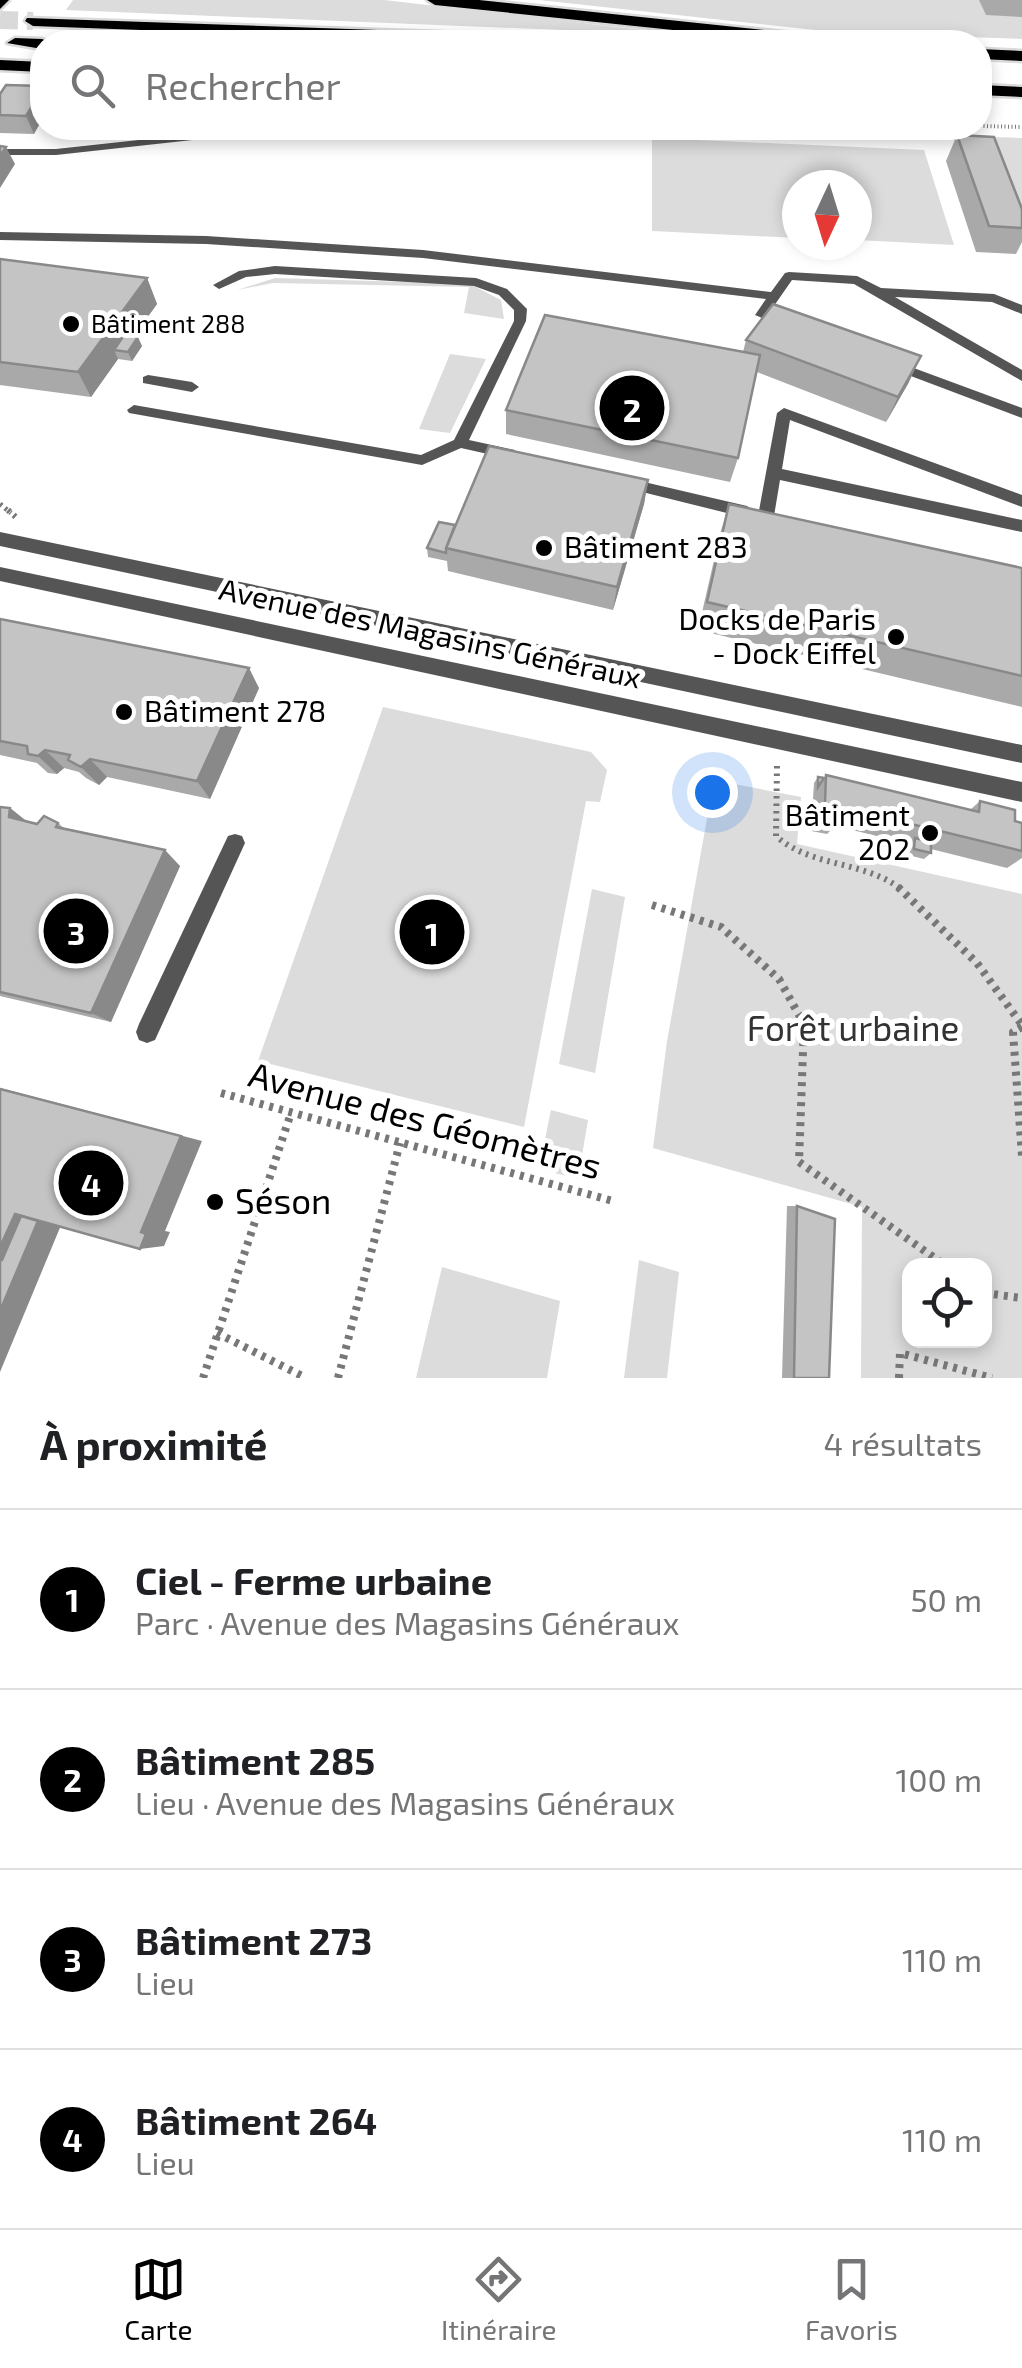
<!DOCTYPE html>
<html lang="fr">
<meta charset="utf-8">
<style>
body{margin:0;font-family:"Exo 2",sans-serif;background:#f2f2f2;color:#202124}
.controls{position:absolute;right:30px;bottom:30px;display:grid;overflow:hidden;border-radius:20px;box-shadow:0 5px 15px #0003}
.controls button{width:90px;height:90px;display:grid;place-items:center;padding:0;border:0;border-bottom:2px solid #e0e0e0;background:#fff;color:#202124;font:50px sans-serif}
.compass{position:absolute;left:782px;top:170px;width:90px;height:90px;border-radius:50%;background:#fff;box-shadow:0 5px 15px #0003;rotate:184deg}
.you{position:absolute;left:712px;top:792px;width:35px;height:35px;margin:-25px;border:8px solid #fff;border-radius:50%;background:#1a73e8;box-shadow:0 0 0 15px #1a73e833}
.badge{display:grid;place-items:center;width:65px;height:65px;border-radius:50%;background:#000;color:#fff;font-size:32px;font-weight:700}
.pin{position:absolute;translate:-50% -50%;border:5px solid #fff;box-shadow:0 2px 10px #0006}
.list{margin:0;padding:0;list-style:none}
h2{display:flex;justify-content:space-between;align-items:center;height:130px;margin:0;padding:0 40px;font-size:42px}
h2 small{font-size:32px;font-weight:400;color:#757577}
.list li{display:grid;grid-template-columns:65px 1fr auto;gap:30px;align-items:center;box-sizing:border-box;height:180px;padding:0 40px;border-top:2px solid #e0e0e0}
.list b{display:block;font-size:38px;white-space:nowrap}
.list p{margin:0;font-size:32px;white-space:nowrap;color:#757577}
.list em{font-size:32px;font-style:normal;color:#757577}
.icon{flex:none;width:55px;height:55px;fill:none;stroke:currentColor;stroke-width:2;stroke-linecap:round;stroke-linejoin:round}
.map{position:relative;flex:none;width:1022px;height:1378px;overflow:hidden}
.search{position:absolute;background:#fff;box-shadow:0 5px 15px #0003;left:30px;right:30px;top:30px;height:110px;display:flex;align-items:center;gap:25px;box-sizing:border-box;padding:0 35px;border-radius:40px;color:#757577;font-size:38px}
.sheet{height:850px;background:#fff}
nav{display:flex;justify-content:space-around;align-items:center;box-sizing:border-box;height:140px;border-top:2px solid #e0e0e0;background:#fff;font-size:28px;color:#757577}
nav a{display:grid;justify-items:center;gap:5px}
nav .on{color:#000}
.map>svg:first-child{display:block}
.green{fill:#dcdcdc;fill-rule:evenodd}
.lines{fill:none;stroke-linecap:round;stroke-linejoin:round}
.highway-tunnel{stroke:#d9d9d9;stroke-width:18;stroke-dasharray:18 9;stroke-linecap:butt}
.primary-casing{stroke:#dbdbdb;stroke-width:5}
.highway-casing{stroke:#dbdbdb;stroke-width:5}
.path-far3{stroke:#777;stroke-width:4;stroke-dasharray:1 2.5;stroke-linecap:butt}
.path-far2{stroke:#777;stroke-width:5;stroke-dasharray:2.5 4;stroke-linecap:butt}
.path-far1{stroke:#777;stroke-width:6;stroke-dasharray:2.5 5;stroke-linecap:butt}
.path{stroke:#777;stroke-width:8;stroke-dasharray:4 6;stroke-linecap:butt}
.lane{fill:#555;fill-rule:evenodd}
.street{fill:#555;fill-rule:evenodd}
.primary{fill:#000;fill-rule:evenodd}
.highway{fill:#000;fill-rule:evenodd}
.wall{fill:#a9a9a9}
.shaded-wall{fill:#898989}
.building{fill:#c4c4c4;stroke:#898989;stroke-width:2.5}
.poi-dot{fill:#000;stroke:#fff;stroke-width:4}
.labels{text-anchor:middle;stroke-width:10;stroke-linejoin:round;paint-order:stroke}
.far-poi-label{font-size:25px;fill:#000;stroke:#fff;text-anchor:start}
.poi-label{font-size:30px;fill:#000;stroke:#fff;text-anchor:start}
.street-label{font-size:30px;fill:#000;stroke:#fff}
.near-park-label{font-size:35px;fill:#333;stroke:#fff}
.near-street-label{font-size:35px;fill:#000;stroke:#fff}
.near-poi-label{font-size:35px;fill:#000;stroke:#fff;text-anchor:start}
</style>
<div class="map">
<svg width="1022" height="1378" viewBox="0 0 1022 1378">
<rect width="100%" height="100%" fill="#fff"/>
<g class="green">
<polygon points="73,0 384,0 686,35 66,10"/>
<polygon points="539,0 1022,0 1022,39 843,33"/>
<polygon points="993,137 1022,138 1022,211"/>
<polygon points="652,138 924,150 954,245 857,240 857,185 797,185 797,238 652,231"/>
<polygon points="275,278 470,284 501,300 504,319 464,313 469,287 273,283 237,290"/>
<polygon points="450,354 486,359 450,433 419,429"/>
<polygon points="383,707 591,752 607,770 600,802 586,801 524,1127 258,1061"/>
<path d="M714,780L801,797L797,844L1022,894V1378H861L862,1207L653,1148L667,1041ZM910,1266H984V1340H910Z"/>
<polygon points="592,889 625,897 595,1073 559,1064"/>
<polygon points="551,1110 588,1120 578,1179 539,1169"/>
<polygon points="639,1260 679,1272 667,1378 624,1378"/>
<polygon points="442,1267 560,1301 547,1378 416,1378"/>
</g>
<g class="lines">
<polyline class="highway-tunnel" points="0,20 33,21"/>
<g class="primary-casing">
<polygon id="primary" points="0,0 9,0 0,9"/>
</g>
<g class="highway-casing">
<g id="highway">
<polygon points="427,0 479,0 830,37 838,42 789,42 435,5"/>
<polygon points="27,18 581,37 589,42 466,42 33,26 25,21"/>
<polygon points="42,39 49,42 42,42 42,49 7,43 15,38"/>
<polygon points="980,49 1022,51 1022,61 980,59"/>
<polygon points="0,60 42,62 42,72 0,70"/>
<polygon points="980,85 1022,87 1022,97 980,95"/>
</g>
</g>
<polyline class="path-far3" points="980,126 1022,127"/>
<polyline class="path-far2" points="0,504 11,513"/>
<g class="path-far1">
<polyline points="8,510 17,518"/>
<path d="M777,766L776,836C812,868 863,860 901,889"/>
</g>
<g class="path">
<polyline points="898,887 977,963 1022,1025"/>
<polyline points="652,905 721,927 779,979 804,1024 799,1162 946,1266"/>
<polyline points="1022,1027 1013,1032 1022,1156"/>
<polyline points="221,1093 613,1201"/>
<polyline points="984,1293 1022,1298"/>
<polyline points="217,1333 306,1378"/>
<polyline points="203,1378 291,1113"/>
<polyline points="338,1378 400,1143"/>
<polyline points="899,1378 900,1353 992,1378"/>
</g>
<g class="lane">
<polygon points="249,128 278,128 273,131 56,155 0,155 0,149 56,149"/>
<polygon points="373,128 536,131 577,128 536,137 378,131"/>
<polygon points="745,128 813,128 961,134 966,137 961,140 750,131"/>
<polygon points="0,232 206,236 423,250 771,292 785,273 789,272 857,276 881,288 994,294 1022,305 1022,314 992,302 895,297 1022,370 1022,381 854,284 792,280 769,313 788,320 788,326 783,327 755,315 766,299 423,258 206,244 0,240"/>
<polygon points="275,266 476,278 507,289 527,309 526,321 469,440 515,450 515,458 510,459 461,448 422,465 129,413 127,410 134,405 421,455 454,440 514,321 514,310 499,295 474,286 275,274 246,277 219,289 213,285 239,271"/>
<polygon points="892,360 1022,408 1022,418 887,367 887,361"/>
<polygon points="148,375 192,382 199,387 192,392 143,383 143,377"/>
<polygon points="784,408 1022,495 1022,507 790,420 782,469 1022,520 1022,532 780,480 774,516 771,520 761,520 758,516 777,413"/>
<polygon points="627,478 747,506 755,512 747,518 622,487 620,483"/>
<polygon points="235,834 242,836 245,843 155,1040 147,1043 139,1040 136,1032 139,1024 228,836"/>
</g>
<g class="street">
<polygon points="0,532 1022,745 1022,763 0,546"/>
<polygon points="0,567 1022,782 1022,802 0,581"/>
</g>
<use href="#primary" class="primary"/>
<use href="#highway" class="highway"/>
</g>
<g class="wall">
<polygon points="979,0 1022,0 1022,17 986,15"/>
<polygon points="42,86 34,134 0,133 0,94"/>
<polygon points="957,135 1022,209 1022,242 1016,254 976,252 946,161"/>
<polygon points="0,259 147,278 157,304 134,336 142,346 132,361 118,359 91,397 0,385"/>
<polygon points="746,340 909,382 886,422 757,372 738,458 730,482 506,434 506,410 743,352"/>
<polygon points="648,480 644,504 613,610 448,571 447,561 428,557 427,548 455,525"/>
<polygon points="729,504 1022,568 1022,707 698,630 720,534"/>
<polygon points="0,619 259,688 210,799 107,777 99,785 86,778 79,772 64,768 57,774 48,773 37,763 0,755"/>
<polygon points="826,775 970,810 980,801 1015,821 1022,823 1022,858 1007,868 931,849 931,853 924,859 908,855 909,844 832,825 832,829 827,834 811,831 814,783 818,777 824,778"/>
<polygon points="0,807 10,808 26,821 37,824 58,823 65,829 180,866 111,1022 0,996"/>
<polygon points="787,1206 797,1206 829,1378 782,1378"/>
</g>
<g class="shaded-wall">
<polygon points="42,90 42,120 34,134 26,116"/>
<polygon points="6,147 15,164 0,188 0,156"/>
<polygon points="147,278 157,304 123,351 114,350 118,359 91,397 78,372"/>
<polygon points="138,337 142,346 132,361 128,352"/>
<polygon points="921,356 909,382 886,422 898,397"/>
<polygon points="648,480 644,504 613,610 617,587"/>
<polygon points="249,668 259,688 210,799 197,781"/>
<polygon points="45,750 64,768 57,774 38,756"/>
<polygon points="90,759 107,777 99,785 81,767"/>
<polygon points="10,808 30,824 9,817"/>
<polygon points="165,850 180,866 111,1022 91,1013"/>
<polygon points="0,1088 202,1141 165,1231 170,1232 164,1246 140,1249 141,1232"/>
<polygon points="15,1214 64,1218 0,1372 0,1247"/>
</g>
<g class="building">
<polygon points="6,85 42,86 42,90 26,116 0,115 0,94"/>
<polygon points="957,135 994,137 1022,209 1022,228 989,226"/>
<polygon points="0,146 6,147 0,156"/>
<polygon points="0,259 147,278 78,372 0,362"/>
<polygon points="773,304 921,356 898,397 746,340"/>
<polygon points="545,315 760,355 738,458 506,410"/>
<polygon points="124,335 138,337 128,352 114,350"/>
<polygon points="489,446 648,480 617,587 446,548"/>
<polygon points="729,504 1022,568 1022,676 707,602"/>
<polygon points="439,522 455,525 446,548 446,553 427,548"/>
<polygon points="0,619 249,668 197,781 90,759 81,767 68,760 70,755 45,750 38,756 28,754 27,746 0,741"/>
<polygon points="826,775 979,812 980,801 1015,810 1015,821 1022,823 1022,851 825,803"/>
<polygon points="818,777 824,778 818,787"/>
<polygon points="0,807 10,808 9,817 37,824 44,816 58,823 56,827 165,850 91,1013 0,992"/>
<polygon points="816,814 833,817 832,829 815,825"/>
<polygon points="915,838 931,842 931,853 914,849"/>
<polygon points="0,1089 181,1136 141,1232 146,1234 140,1249 15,1214 0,1247"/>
<polygon points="797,1206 835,1219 829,1378 794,1378"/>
<polygon points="21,1216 38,1221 0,1311 0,1260 2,1260"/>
</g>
<g class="poi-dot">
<circle cx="71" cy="324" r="10"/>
<circle cx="544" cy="548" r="10"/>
<circle cx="896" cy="637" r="10"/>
<circle cx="124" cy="712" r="10"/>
<circle cx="930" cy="833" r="10"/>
<circle cx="215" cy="1202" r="10"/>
</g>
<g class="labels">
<g class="far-poi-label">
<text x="91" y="333">Bâtiment 288</text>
</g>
<g class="poi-label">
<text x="564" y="558">Bâtiment 283</text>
<text x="876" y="630" text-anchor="end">Docks de Paris<tspan x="876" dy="34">- Dock Eiffel</tspan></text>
<text x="144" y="722">Bâtiment 278</text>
<text x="910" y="826" text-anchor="end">Bâtiment<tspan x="910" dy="34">202</tspan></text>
</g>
<g class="street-label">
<text transform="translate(430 634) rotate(12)" y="10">Avenue des Magasins Généraux</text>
</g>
<g class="near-park-label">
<text x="853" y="1041">Forêt urbaine</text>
</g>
<g class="near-street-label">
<text transform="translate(425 1121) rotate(15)" y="12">Avenue des Géomètres</text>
</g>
<g class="near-poi-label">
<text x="235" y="1214">Séson</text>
</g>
</g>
</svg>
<div class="controls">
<button><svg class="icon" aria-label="locate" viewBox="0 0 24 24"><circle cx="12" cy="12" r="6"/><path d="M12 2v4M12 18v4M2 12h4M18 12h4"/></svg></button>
</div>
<svg class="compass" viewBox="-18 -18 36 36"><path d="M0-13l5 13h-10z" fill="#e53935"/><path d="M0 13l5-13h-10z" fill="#757577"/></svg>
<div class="you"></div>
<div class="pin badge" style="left:432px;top:932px">1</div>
<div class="pin badge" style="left:632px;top:408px">2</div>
<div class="pin badge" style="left:76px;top:931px">3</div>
<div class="pin badge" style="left:91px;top:1183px">4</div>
<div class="search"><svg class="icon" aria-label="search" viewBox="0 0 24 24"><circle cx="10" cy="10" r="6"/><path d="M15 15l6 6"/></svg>Rechercher</div>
</div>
<section class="sheet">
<h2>À proximité<small>4 résultats</small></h2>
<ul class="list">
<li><span class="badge">1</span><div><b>Ciel - Ferme urbaine</b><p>Parc · Avenue des Magasins Généraux</p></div><em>50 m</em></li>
<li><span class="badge">2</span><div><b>Bâtiment 285</b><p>Lieu · Avenue des Magasins Généraux</p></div><em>100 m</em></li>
<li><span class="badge">3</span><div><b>Bâtiment 273</b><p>Lieu</p></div><em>110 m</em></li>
<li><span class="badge">4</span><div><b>Bâtiment 264</b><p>Lieu</p></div><em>110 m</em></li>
</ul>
</section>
<nav>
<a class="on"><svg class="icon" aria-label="map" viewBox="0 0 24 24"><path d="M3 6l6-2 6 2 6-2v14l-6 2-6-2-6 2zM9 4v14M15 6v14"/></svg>Carte</a>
<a><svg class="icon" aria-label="directions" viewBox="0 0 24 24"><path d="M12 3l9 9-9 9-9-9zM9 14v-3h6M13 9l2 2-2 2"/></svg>Itinéraire</a>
<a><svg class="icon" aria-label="saved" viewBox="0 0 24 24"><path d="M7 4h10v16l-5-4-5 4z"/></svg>Favoris</a>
</nav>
